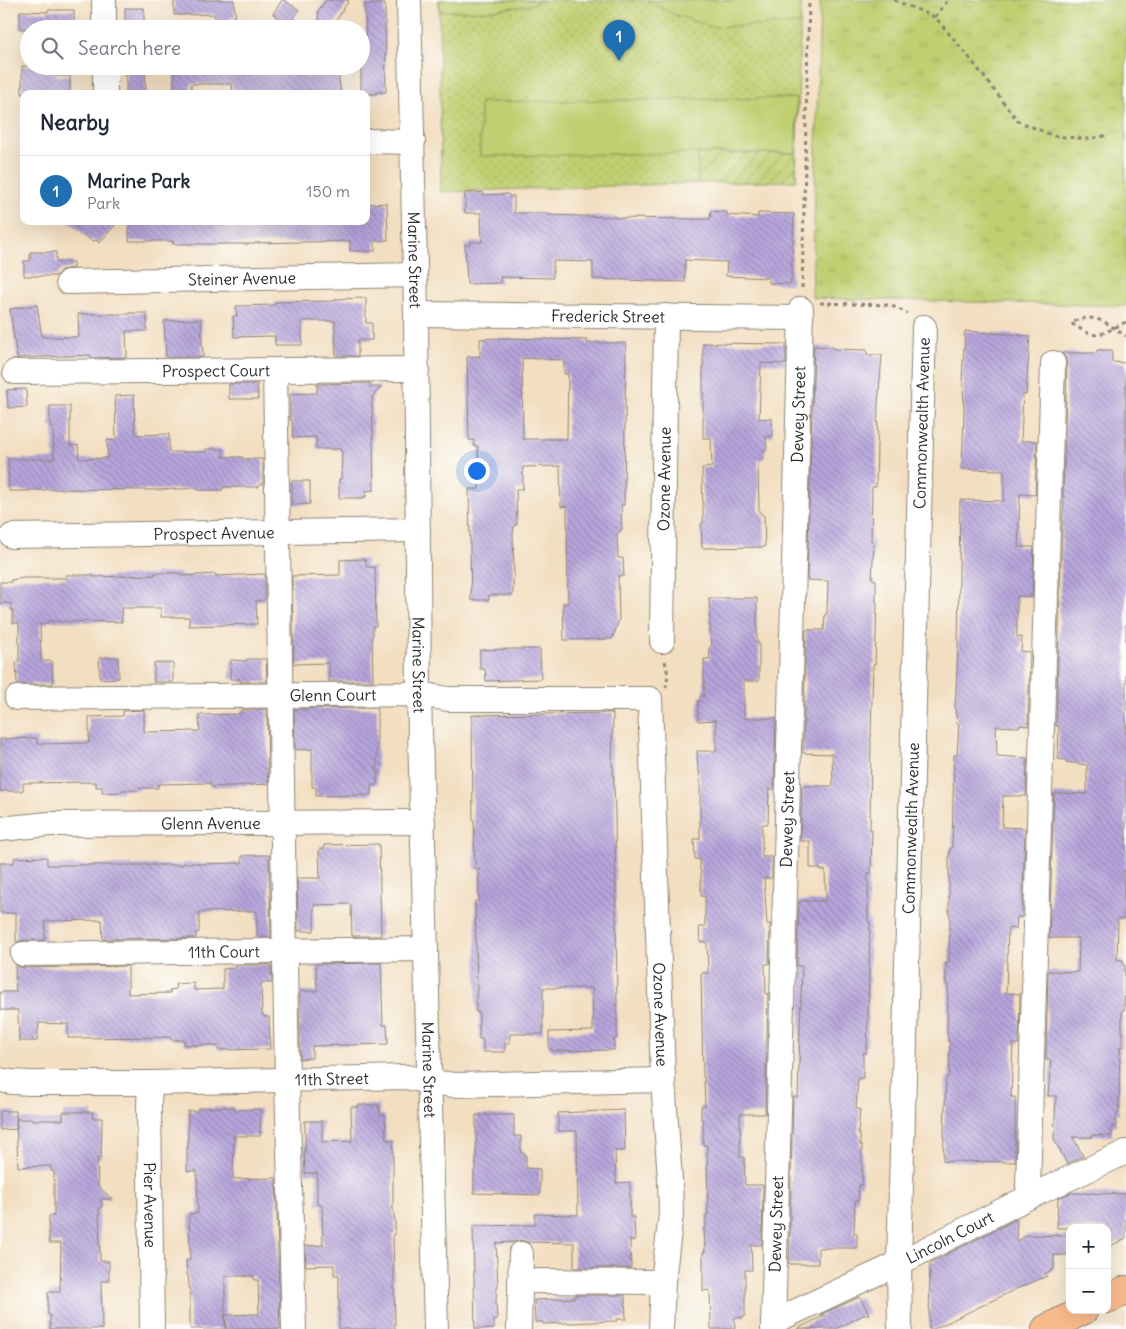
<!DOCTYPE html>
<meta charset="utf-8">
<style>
body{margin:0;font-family:Delius,sans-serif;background:#f2f2f3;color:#1f2937}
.controls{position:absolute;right:15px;bottom:15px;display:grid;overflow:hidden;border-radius:10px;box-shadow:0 5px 20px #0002}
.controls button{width:45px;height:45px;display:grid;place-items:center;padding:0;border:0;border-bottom:1px solid #e0e1e3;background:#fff;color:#1f2937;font:25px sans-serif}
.you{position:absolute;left:476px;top:470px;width:18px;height:18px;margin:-12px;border:4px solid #fff;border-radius:50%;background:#1a73e8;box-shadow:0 0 0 8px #1a73e833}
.badge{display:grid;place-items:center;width:32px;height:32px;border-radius:50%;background:#1f6fb2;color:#fff;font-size:16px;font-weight:700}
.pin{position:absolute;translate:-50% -41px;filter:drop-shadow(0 1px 2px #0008)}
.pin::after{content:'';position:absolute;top:26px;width:18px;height:15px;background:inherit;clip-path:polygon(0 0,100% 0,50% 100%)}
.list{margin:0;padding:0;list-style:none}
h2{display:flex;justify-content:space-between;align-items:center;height:65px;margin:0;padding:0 20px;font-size:21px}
h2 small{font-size:16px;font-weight:400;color:#747a83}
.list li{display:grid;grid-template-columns:32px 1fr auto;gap:15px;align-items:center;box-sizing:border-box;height:70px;padding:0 20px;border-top:1px solid #e0e1e3}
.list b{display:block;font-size:19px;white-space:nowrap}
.list p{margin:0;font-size:16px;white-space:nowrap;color:#747a83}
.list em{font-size:16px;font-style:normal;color:#747a83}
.icon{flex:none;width:28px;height:28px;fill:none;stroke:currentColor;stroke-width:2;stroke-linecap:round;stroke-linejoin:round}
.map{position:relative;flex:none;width:1126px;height:1329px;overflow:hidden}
.search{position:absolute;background:#fff;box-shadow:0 5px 20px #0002;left:20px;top:20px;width:350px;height:55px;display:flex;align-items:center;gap:12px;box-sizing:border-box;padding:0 18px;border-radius:28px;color:#747a83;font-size:19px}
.panel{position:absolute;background:#fff;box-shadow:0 5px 20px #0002;left:20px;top:90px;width:350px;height:135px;border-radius:10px}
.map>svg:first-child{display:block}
.grass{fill:url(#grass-tufts);stroke:#757d4e}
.park{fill:url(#park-dots);stroke:#757d4e}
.garden{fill:url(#garden-furrows);stroke:#757d4e}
.pitch{fill:#bfcf71;stroke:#757d4e}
.building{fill:url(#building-back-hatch);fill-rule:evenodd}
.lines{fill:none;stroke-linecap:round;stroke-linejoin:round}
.minor-casing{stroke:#8e8476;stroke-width:26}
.highway-casing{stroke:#8e8476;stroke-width:30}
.path{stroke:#8e8476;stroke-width:3;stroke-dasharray:4 4;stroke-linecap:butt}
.minor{stroke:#fff;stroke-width:24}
.highway{stroke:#fabb8c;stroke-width:28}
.labels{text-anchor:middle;stroke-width:4;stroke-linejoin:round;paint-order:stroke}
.street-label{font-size:16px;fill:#2b2b2b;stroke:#fdfcf7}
</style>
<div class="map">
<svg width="1126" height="1329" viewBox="0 0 1126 1329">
<defs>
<pattern id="grass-tufts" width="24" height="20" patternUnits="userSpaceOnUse" patternTransform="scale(1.25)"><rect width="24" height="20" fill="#bfcf71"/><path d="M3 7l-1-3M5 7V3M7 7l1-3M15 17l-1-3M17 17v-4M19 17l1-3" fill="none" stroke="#a4b262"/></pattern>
<pattern id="park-dots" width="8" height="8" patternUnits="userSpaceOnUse" patternTransform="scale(1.25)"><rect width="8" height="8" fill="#bfcf71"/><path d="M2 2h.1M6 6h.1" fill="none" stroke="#a4b262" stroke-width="1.8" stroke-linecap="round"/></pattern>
<pattern id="garden-furrows" width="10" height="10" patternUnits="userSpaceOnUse" patternTransform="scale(1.25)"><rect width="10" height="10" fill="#bfcf71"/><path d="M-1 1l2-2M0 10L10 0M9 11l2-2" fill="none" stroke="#a4b262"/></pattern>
<pattern id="building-back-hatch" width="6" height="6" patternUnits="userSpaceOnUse" patternTransform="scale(1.25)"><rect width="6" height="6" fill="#b7a5dc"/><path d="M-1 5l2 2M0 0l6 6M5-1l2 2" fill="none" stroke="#9587b3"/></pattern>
</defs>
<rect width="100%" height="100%" fill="#fdfcf7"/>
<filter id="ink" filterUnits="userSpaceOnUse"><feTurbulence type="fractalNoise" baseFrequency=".02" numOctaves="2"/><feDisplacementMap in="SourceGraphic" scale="10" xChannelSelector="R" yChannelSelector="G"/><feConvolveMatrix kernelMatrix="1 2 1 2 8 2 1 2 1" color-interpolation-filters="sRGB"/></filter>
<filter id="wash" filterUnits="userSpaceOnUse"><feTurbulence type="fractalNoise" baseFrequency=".0096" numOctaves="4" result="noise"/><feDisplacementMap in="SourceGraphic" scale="20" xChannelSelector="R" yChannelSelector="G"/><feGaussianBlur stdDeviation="1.12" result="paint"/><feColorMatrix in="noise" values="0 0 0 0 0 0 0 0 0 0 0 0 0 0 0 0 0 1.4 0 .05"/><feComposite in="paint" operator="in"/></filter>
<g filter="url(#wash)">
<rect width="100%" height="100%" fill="#f2dec0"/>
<polygon class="grass" points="820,0 1126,0 1126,306 812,298"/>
<polygon class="park" points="439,0 801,0 796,181 698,183 441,192"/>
<polygon class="garden" points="698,153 796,153 796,181 698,183"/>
<g class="pitch">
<polygon points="439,0 543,0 531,5 486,11 440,11"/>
<polygon points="646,0 801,0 800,24 711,27 673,14"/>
<polygon points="797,98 796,153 698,153 480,156 480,102"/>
</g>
<g id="blocks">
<g class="building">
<polygon points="174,0 234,0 235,13 236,15 221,25 213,14 174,15"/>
<polygon points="282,0 284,0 299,10 289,25 273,14"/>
<polygon points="326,0 349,0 334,24 319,24 318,11"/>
<polygon points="365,4 385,4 386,92 377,92 377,94 361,94 361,43 366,43"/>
<rect x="125" y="8" width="19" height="21"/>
<polygon points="48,10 74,10 74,26 67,25 67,29 20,29 20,11 48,12"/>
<polygon points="22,66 52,66 52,73 56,72 55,76 70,76 70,94 22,94"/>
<polygon points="126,66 145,66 146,94 126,94"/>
<polygon points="174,66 337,66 341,94 233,94 232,84 191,84 191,94 174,94"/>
<polygon points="483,192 483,195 508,194 509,196 514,196 514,213 546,213 546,215 616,217 616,218 688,219 710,219 711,211 727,212 727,215 758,217 758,213 794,214 791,284 769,283 769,278 726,276 727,262 685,260 685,282 593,279 593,262 553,261 553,278 500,277 501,283 467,284 465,244 470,245 470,242 482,242 481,213 465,213 465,193"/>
<polygon points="387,203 388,240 375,241 375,251 350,251 350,241 255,243 255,244 173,244 173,241 129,241 129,221 366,221 366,204"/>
<polygon points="69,221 119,221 99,243 97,240 91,241"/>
<polygon points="30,252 56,252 56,262 73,262 73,268 61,270 56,276 24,276 24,261 30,261"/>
<polygon points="366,298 366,323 372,323 372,340 358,340 358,356 336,356 335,321 302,321 302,345 275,345 275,336 234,337 233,316 237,316 236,306 275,305 275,302 335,301 335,299"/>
<polygon points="37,305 42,337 79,337 78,314 129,314 129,313 147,313 147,331 126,331 127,357 91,358 91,355 17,358 10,309"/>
<polygon points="201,319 203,357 166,357 164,321"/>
<polygon points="965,331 1030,336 1026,395 1023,394 1021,441 1037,441 1035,495 1020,494 1018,547 1034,547 1032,597 1017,596 1017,637 1022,637 1021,651 1030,652 1028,726 1019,725 1019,727 996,726 997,756 1027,758 1026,796 1003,796 1002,827 1025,828 1022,917 1017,917 1016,929 1008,928 1006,993 1020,994 1019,1044 1013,1044 1011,1097 1015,1097 1015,1162 943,1161 946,1077 949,1077 950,1042 948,1042 948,1036 947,1035 948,985 946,985 946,962 949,962 950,914 949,914 949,857 950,848 952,848 954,755 957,755 959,724 957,724 955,708 958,649 960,500 1004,501 1004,470 962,469 964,412 963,380 962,380"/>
<path d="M501,338L587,340V343H626L624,505H621L622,529L617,534L618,558H623L624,576H618L619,620L612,639L564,640L563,603H568L567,506L561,507L560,466L523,467V489H516L517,525H514L513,533L514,578H513V595H489V600H471L469,489H479L478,446H474V440H469L467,357L480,356V339ZM522,358L564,360V374H568L567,439H523Z"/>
<polygon points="703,343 786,344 786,364 761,363 759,419 772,418 773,436 766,437 767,449 764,450 764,459 758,460 759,512 764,516 765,547 702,548 701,524 703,524 703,512 702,468 712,467 711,438 703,438"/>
<polygon points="814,346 833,347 833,349 867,350 867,355 882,355 878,404 876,487 872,487 871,541 874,541 872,579 876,580 876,602 877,602 875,664 873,664 871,734 870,830 872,830 871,873 868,873 868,922 870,922 868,1019 867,1046 866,1046 866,1053 863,1053 863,1078 858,1078 856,1109 860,1109 858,1134 860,1134 860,1145 862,1145 862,1185 859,1185 858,1201 855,1201 854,1234 857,1234 857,1248 818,1248 818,1264 789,1264 793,1097 798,1097 802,966 797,966 799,901 826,901 825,870 820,870 820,868 810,868 810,841 800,841 802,786 833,786 832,754 803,753 806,630 824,630 825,614 827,614 828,581 807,580"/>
<polygon points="1097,350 1112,350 1112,362 1126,363 1126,870 1124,871 1124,919 1118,919 1117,960 1123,960 1123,965 1125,965 1124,1010 1122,1010 1122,1047 1120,1047 1119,1114 1116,1114 1116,1126 1112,1126 1112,1136 1092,1135 1092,1137 1073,1137 1083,1156 1067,1164 1054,1139 1056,1096 1048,1096 1051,1060 1046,1060 1048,971 1078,972 1079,938 1049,938 1054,793 1087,794 1087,765 1066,762 1066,760 1058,759 1059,726 1056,726 1062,530 1064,496 1063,496 1067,363 1065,357 1062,353 1097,353"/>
<polygon points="370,383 370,387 381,387 372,397 374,490 365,491 366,497 363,497 363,498 339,498 339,479 341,479 342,451 340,451 340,449 316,449 316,437 293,438 292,420 290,420 290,394 317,393 317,384"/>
<polygon points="229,384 257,384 258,399 229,399"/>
<polygon points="26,389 27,407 8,408 7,390"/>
<polygon points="134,395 135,435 169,434 169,452 206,452 206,449 223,449 223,457 243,457 243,459 263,459 263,484 259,484 259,487 223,487 223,490 198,490 198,488 157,490 46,489 46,490 29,490 30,491 9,491 8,459 54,459 53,427 50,427 50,406 70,406 70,446 78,445 79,459 108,458 107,440 116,441 115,396"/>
<polygon points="292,481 310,481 310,504 292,505"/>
<polygon points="364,559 366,560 366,567 375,567 376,626 373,626 373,636 372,636 373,681 329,681 329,663 294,664 292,576 340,575 340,560"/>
<polygon points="154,573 181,573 181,576 216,574 216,576 265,574 265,600 256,601 257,624 189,626 189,617 161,617 161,608 121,608 122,622 48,621 48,623 40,624 41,661 52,661 53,684 17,684 16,662 19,662 19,623 13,623 13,610 11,610 11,603 0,603 0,582 11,582 11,580 24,578 66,578 66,575 93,575 93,577 155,575"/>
<polygon points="709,598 757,598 757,643 759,643 759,681 744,681 744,718 776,718 774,789 769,789 768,824 762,824 762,857 772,857 772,878 764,878 767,924 770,924 769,964 765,964 766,994 768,994 765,1114 740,1114 740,1157 744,1157 745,1185 763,1185 762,1245 751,1245 752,1270 745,1270 745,1317 734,1318 735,1329 711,1329 710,1290 703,1291 703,1252 705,1252 704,1227 706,1227 706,1215 708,1215 707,1145 703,1145 703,1120 701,1120 701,1106 705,1106 704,1077 703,1077 701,973 708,973 707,942 700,942 699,927 705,927 705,896 701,896 701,871 700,871 700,859 695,859 694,839 700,839 700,782 699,770 698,770 697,751 716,751 716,720 698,721 698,701 700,701 700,696 704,696 704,659 710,659 709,648 712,645 710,626"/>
<polygon points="513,649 540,649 541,679 486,681 485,669 480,669 480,650"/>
<polygon points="118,657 119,678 100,679 99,658"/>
<polygon points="247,659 266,659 267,682 240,682 240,679 230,679 231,660 247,661"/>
<rect x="154" y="663" width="19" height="19"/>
<polygon points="377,708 377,785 371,785 371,795 316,796 316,787 312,787 312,749 295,750 294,709"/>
<polygon points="267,709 268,784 211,787 210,783 158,784 158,788 140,788 138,790 122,790 122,792 102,793 102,787 96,787 96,782 23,783 23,791 0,791 0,739 37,738 37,744 89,743 89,717 123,716 123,711 144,710 144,732 200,731 199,715 241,714 241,710"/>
<polygon points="613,713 612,766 613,766 615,811 617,1005 617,1038 614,1038 614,1050 552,1051 552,1049 549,1049 549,1032 593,1031 592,988 543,988 543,1034 510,1034 510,1043 505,1043 505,1052 483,1052 483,1039 479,1039 479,1012 476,1012 476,998 477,990 475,901 479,901 479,869 475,869 474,820 473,820 472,715"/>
<polygon points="379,844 381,936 352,936 351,905 350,904 314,905 314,931 298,931 297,878 320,878 319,849 324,849 324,845"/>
<polygon points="260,855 269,855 271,937 257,937 257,911 199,912 199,932 196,932 196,938 103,939 102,920 45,921 45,940 23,940 16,942 16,913 0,913 0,863 14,863 14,858 47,857 47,865 183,865 183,863 199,863 199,864 242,863 242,856"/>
<polygon points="381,963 383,1025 387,1025 388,1044 312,1046 312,1058 300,1059 300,991 317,991 316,964"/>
<polygon points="15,965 23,968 128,966 128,994 170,993 170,990 176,989 175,984 194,983 194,990 223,989 223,969 236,968 236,965 271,965 272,983 261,983 262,1015 264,1015 264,1017 269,1017 270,1049 218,1050 218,1046 212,1046 212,1045 184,1045 184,1040 171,1040 171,1037 68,1038 68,1024 39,1023 37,1041 19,1041 18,1010 0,1010 0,992 16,992"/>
<polygon points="358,1105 379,1105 380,1115 385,1115 386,1140 393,1140 393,1211 394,1211 394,1218 395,1218 395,1234 393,1234 395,1329 339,1329 339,1275 334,1275 334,1265 306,1266 305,1246 323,1245 322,1205 317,1205 317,1173 305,1173 304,1149 305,1149 305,1121 322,1121 322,1142 352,1141 351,1107 358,1107"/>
<polygon points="234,1107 234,1110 260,1109 260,1136 234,1136 233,1179 276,1178 280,1329 226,1329 225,1315 259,1314 258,1280 254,1280 254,1276 225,1276 225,1329 190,1329 190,1292 188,1275 187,1275 186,1260 190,1260 190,1251 189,1214 198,1213 197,1171 187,1171 187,1147 188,1148 188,1111 198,1111 198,1108"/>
<polygon points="624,1110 625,1151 615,1151 616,1183 630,1182 630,1217 634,1217 635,1240 630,1240 631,1268 574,1268 574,1243 527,1242 521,1240 514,1242 496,1243 498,1287 497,1287 496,1300 497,1320 494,1320 494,1329 475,1329 473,1226 535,1225 535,1214 578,1215 577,1131 558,1131 558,1113"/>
<polygon points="0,1111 16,1111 17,1129 0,1130"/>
<polygon points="63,1112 93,1112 92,1118 102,1118 101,1158 97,1158 98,1186 112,1199 101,1199 102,1208 99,1208 100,1261 109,1261 109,1281 101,1281 102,1329 50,1329 50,1315 48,1315 48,1292 60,1292 61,1243 49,1243 49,1216 54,1216 54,1171 51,1171 51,1166 18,1167 16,1119 33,1119 33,1120 63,1120"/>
<polygon points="476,1115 514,1115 514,1136 521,1136 521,1153 525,1153 525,1157 526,1156 526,1168 540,1169 540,1195 474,1193 474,1170 476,1170"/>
<polygon points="1071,1193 1126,1194 1126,1238 1107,1248 1107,1228 1057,1228 1058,1198"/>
<polygon points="1017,1219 1016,1242 1027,1235 1070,1236 1070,1255 1054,1255 1054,1269 1045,1274 1047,1276 1016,1289 934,1329 929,1329 930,1263"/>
<polygon points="575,1295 625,1295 626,1319 617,1319 617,1321 543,1324 543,1322 535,1322 534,1300 575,1298"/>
<polygon points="860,1297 869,1314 865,1314 836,1329 797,1329 825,1315 819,1315"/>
</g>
</g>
</g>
<g filter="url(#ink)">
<use href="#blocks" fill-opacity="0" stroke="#8e8476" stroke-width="1"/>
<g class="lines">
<g class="minor-casing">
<g id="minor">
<polyline points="104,0 104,29"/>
<path id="s1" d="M409,0L416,314L419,694L436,1329"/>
<polyline points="105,66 105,94"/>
<polyline points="366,141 413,142"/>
<path id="s2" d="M68,282L415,275"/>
<path id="s3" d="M416,314L801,318"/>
<polyline points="275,370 287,1080 294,1329"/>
<path id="s4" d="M15,372L417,369"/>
<path id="s5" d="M12,536L418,530"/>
<path id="s6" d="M662,641L666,316"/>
<path id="s7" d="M17,698L419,694L448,699H650L663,1080L670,1179L671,1214L663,1282L661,1329"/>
<path id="s8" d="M0,829L49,824L423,822"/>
<path id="s9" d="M23,954L426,949"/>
<path id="s10" d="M0,1080L12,1082L30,1083H150L406,1077L430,1082L455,1085L663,1080"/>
<path id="s11" d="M150,1083L149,1105L152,1329"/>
<polyline points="1031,1196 1028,1186 1053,363"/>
<polyline points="520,1281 663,1282"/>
<path id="s12" d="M773,1322L899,1263L1031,1196L1126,1152"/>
<polyline points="519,1329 521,1254"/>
<path id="s13" d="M773,1329L801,309"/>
<path id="s14" d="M900,1329L899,1263L924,327"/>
</g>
</g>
<g class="highway-casing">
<g id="highway">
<polyline points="1107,1299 1126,1290"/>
<polyline points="1046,1329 1084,1310"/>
</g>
</g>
<g class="path">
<polyline points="894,0 935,17 968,56 1018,121 1054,136 1088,139 1109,135"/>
<polyline points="935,17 948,0"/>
<polyline points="802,288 809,0"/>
<polyline points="820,303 890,305 907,313"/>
<path d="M1126,322C1098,335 1099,342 1071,323C1095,311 1106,323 1126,336"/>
<polyline points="665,661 668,675 666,687"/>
</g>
<use href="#minor" class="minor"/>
<use href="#highway" class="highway"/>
</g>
</g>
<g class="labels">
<g class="street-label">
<text dy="6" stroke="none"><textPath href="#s1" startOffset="260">Marine Street</textPath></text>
<text dy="6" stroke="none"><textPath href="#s2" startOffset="174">Steiner Avenue</textPath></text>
<text dy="6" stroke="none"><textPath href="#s3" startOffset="192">Frederick Street</textPath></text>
<text dy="6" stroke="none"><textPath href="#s4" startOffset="201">Prospect Court</textPath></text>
<text dy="6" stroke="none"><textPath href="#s13" startOffset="915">Dewey Street</textPath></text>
<text dy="6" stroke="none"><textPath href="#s14" startOffset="906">Commonwealth Avenue</textPath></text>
<text dy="6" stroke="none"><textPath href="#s6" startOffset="162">Ozone Avenue</textPath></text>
<text dy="6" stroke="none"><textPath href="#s5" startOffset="202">Prospect Avenue</textPath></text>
<text dy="6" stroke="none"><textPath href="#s1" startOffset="665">Marine Street</textPath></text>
<text dy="6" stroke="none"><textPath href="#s7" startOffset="316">Glenn Court</textPath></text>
<text dy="6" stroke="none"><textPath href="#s13" startOffset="510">Dewey Street</textPath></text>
<text dy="6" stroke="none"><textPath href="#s8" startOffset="211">Glenn Avenue</textPath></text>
<text dy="6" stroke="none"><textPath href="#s14" startOffset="501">Commonwealth Avenue</textPath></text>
<text dy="6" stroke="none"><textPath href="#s9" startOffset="201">11th Court</textPath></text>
<text dy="6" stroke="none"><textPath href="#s7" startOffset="949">Ozone Avenue</textPath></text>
<text dy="6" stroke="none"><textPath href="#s1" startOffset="1070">Marine Street</textPath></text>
<text dy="6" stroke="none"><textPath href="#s10" startOffset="332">11th Street</textPath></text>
<text dy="6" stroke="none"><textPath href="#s11" startOffset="122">Pier Avenue</textPath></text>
<text dy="6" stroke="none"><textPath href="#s13" startOffset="105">Dewey Street</textPath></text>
<text dy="6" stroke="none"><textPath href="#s12" startOffset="196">Lincoln Court</textPath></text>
</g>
</g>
</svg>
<div class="controls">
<button>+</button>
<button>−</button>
</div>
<div class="you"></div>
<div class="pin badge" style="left:619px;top:61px">1</div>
<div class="search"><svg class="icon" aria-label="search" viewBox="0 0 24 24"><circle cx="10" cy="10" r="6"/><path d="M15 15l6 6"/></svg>Search here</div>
<section class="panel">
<h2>Nearby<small></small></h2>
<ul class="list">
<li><span class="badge">1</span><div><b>Marine Park</b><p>Park</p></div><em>150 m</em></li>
</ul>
</section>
</div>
